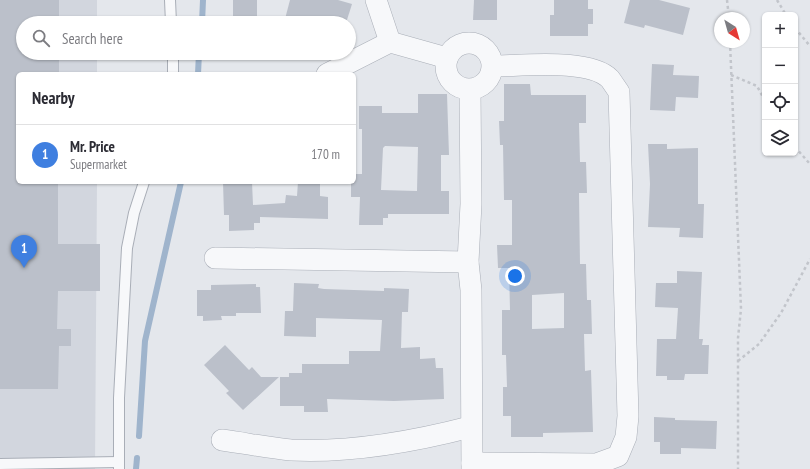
<!DOCTYPE html>
<meta charset="utf-8">
<style>
body{margin:0;font-family:"PT Sans Narrow",sans-serif;background:#f7f7f7;color:#2b2b33}
.controls{position:absolute;right:12px;top:12px;display:grid;overflow:hidden;border-radius:6px;box-shadow:0 1px 3px #0004}
.controls button{width:36px;height:36px;display:grid;place-items:center;padding:0;border:0;border-bottom:1px solid #e1e1e2;background:#fff;color:#2b2b33;font:20px sans-serif}
.compass{position:absolute;left:714px;top:12px;width:36px;height:36px;border-radius:50%;background:#fff;box-shadow:0 1px 3px #0004;rotate:143deg}
.you{position:absolute;left:515px;top:276px;width:14px;height:14px;margin:-10px;border:3px solid #fff;border-radius:50%;background:#1a73e8;box-shadow:0 0 0 6px #1a73e833}
.badge{display:grid;place-items:center;width:26px;height:26px;border-radius:50%;background:#d1495b;color:#fff;font-size:13px;font-weight:700}
.pin{position:absolute;translate:-50% -33px;filter:drop-shadow(0 1px 2px #0008)}
.pin::after{content:'';position:absolute;top:21px;width:14px;height:12px;background:inherit;clip-path:polygon(0 0,100% 0,50% 100%)}
.list{margin:0;padding:0;list-style:none}
h2{display:flex;justify-content:space-between;align-items:center;height:52px;margin:0;padding:0 16px;font-size:17px}
h2 small{font-size:13px;font-weight:400;color:#7c7c81}
.list li{display:grid;grid-template-columns:26px 1fr auto;gap:12px;align-items:center;box-sizing:border-box;height:60px;padding:0 16px;border-top:1px solid #e1e1e2}
.list b{display:block;font-size:15px;white-space:nowrap}
.list p{margin:0;font-size:13px;white-space:nowrap;color:#7c7c81}
.list em{font-size:13px;font-style:normal;color:#7c7c81}
.icon{flex:none;width:22px;height:22px;fill:none;stroke:currentColor;stroke-width:2;stroke-linecap:round;stroke-linejoin:round}
.map{position:relative;flex:none;width:810px;height:469px;overflow:hidden}
.search{position:absolute;background:#fff;box-shadow:0 1px 3px #0004;left:16px;top:16px;width:340px;height:44px;display:flex;align-items:center;gap:10px;box-sizing:border-box;padding:0 14px;border-radius:22px;color:#7c7c81;font-size:15px}
.panel{position:absolute;background:#fff;box-shadow:0 1px 3px #0004;left:16px;top:72px;width:340px;height:112px;border-radius:6px}
.map>svg:first-child{display:block}
.built{fill:#d2d6de}
.lines{fill:none;stroke-linecap:round;stroke-linejoin:round}
.stream{stroke:#9fb4cc;stroke-width:6}
.building{fill:#bbc0ca;fill-rule:evenodd}
.service-casing{stroke:#a9aeb7;stroke-width:12}
.minor-casing{stroke:#a9aeb7;stroke-width:22}
.path{stroke:#c2c5cb;stroke-width:2.5;stroke-dasharray:3 3;stroke-linecap:butt}
.service{stroke:#f7f8fa;stroke-width:10}
.minor{stroke:#f7f8fa;stroke-width:21}
</style>
<div class="map">
<svg width="810" height="469" viewBox="0 0 810 469">
<rect width="100%" height="100%" fill="#e4e7ec"/>
<polygon class="built" points="0,0 97,0 97,23 23,23 23,53 97,53 97,74 18,74 18,182 97,182 95,469 0,469"/>
<g class="lines">
<g class="stream">
<polyline points="202,23 203,0"/>
<polyline points="198,74 199,53"/>
<polyline points="139,436 145,341 181,182"/>
<polyline points="136,469 137,458"/>
</g>
</g>
<g class="building">
<polygon points="0,0 59,0 59,23 23,23 23,53 59,53 59,74 18,74 18,182 58,182 58,244 100,244 100,291 58,291 57,329 71,329 71,346 59,346 58,389 0,389"/>
<rect x="233" y="0" width="24" height="23"/>
<polygon points="290,0 338,0 352,4 346,23 301,23 285,19"/>
<polygon points="474,0 497,0 497,20 473,20"/>
<polygon points="554,0 588,0 588,9 593,9 593,24 588,24 588,36 550,36 550,15 554,15"/>
<polygon points="630,0 659,0 690,8 683,35 645,25 644,28 624,23"/>
<polygon points="652,64 674,65 673,75 699,76 698,98 676,97 675,111 650,110"/>
<path d="M504,84H530L531,95H586V123H579L580,162H586L587,193H579L580,264H586L587,300H591L592,334H584L585,371L591,370L593,432L543,433V437H511V416H503V387H507L506,355H502V310H510L509,268H498L497,245H512V200H504L503,145H500L499,121H504ZM564,293V328L532,329V295Z"/>
<path d="M418,94H447L449,155H441V191H449V214H388V218H383V225H359L360,197H351V182H354V174H362V129H359V106H382V113H418ZM385,146L418,147L417,191L381,190L383,148Z"/>
<polygon points="648,144 667,144 667,149 698,148 698,204 704,204 703,238 679,237 680,228 648,227 650,184"/>
<polygon points="223,182 252,182 253,205 285,203 286,195 297,196 298,182 320,182 320,196 328,197 328,219 260,217 260,223 254,223 254,230 229,231 229,215 224,215"/>
<polygon points="677,271 702,272 699,339 703,339 702,345 709,345 708,374 685,374 684,380 667,380 667,376 656,376 657,339 676,339 678,308 655,307 656,283 677,283"/>
<polygon points="294,283 319,284 318,288 324,289 384,291 384,288 409,289 408,312 402,312 401,348 420,347 420,359 435,358 436,368 443,368 444,399 394,401 327,399 328,412 304,412 304,406 280,406 280,377 289,377 289,373 302,373 302,364 349,364 349,351 380,351 382,320 316,318 316,337 284,336 285,311 293,311"/>
<polygon points="256,284 256,287 260,287 261,313 236,313 236,316 221,316 222,320 203,321 203,316 197,316 197,290 211,290 211,285"/>
<polygon points="225,345 249,370 252,367 261,377 279,377 243,410 226,393 229,391 204,365"/>
<polygon points="654,417 675,418 675,420 717,421 716,449 681,448 681,454 660,454 660,442 654,442"/>
</g>
<g class="lines">
<g class="service-casing">
<g id="service">
<polyline points="170,0 171,23"/>
<polyline points="173,53 173,74"/>
<polyline points="0,464 119,462"/>
<polyline points="119,469 119,398 127,248 134,213 144,182"/>
</g>
</g>
<g class="minor-casing">
<g id="minor">
<polyline points="376,0 390,42"/>
<circle cx="469" cy="66" r="23"/>
<polyline points="327,74 390,42 447,58"/>
<polyline points="470,90 471,204 468,262 471,290 472,469"/>
<polyline points="215,258 468,262"/>
<path d="M222,440C245,443 268,448 291,450C352,453 412,442 470,427"/>
<path d="M472,463L596,464L618,456L626,437L628,416L619,92C616,88 613,83 610,79C590,58 521,66 493,66"/>
</g>
</g>
<g class="path">
<polyline points="727,0 729,18"/>
<polyline points="777,0 786,15"/>
<polyline points="795,28 810,46"/>
<polyline points="730,42 741,309 738,338 738,469"/>
<polyline points="731,75 757,86 765,101"/>
<polyline points="795,147 810,164"/>
<polyline points="738,361 759,344 781,313 810,259"/>
</g>
<use href="#service" class="service"/>
<use href="#minor" class="minor"/>
</g>
</svg>
<div class="controls">
<button>+</button>
<button>−</button>
<button><svg class="icon" aria-label="locate" viewBox="0 0 24 24"><circle cx="12" cy="12" r="6"/><path d="M12 2v4M12 18v4M2 12h4M18 12h4"/></svg></button>
<button><svg class="icon" aria-label="layers" viewBox="0 0 24 24"><path d="M12 4l9 5-9 5-9-5zM3 14l9 5 9-5"/></svg></button>
</div>
<svg class="compass" viewBox="-18 -18 36 36"><path d="M0-13l5 13h-10z" fill="#e53935"/><path d="M0 13l5-13h-10z" fill="#7c7c81"/></svg>
<div class="you"></div>
<div class="pin badge" style="left:24px;top:268px;background:#3f7fe0">1</div>
<div class="search"><svg class="icon" aria-label="search" viewBox="0 0 24 24"><circle cx="10" cy="10" r="6"/><path d="M15 15l6 6"/></svg>Search here</div>
<section class="panel">
<h2>Nearby<small></small></h2>
<ul class="list">
<li><span class="badge" style="background:#3f7fe0">1</span><div><b>Mr. Price</b><p>Supermarket</p></div><em>170 m</em></li>
</ul>
</section>
</div>
